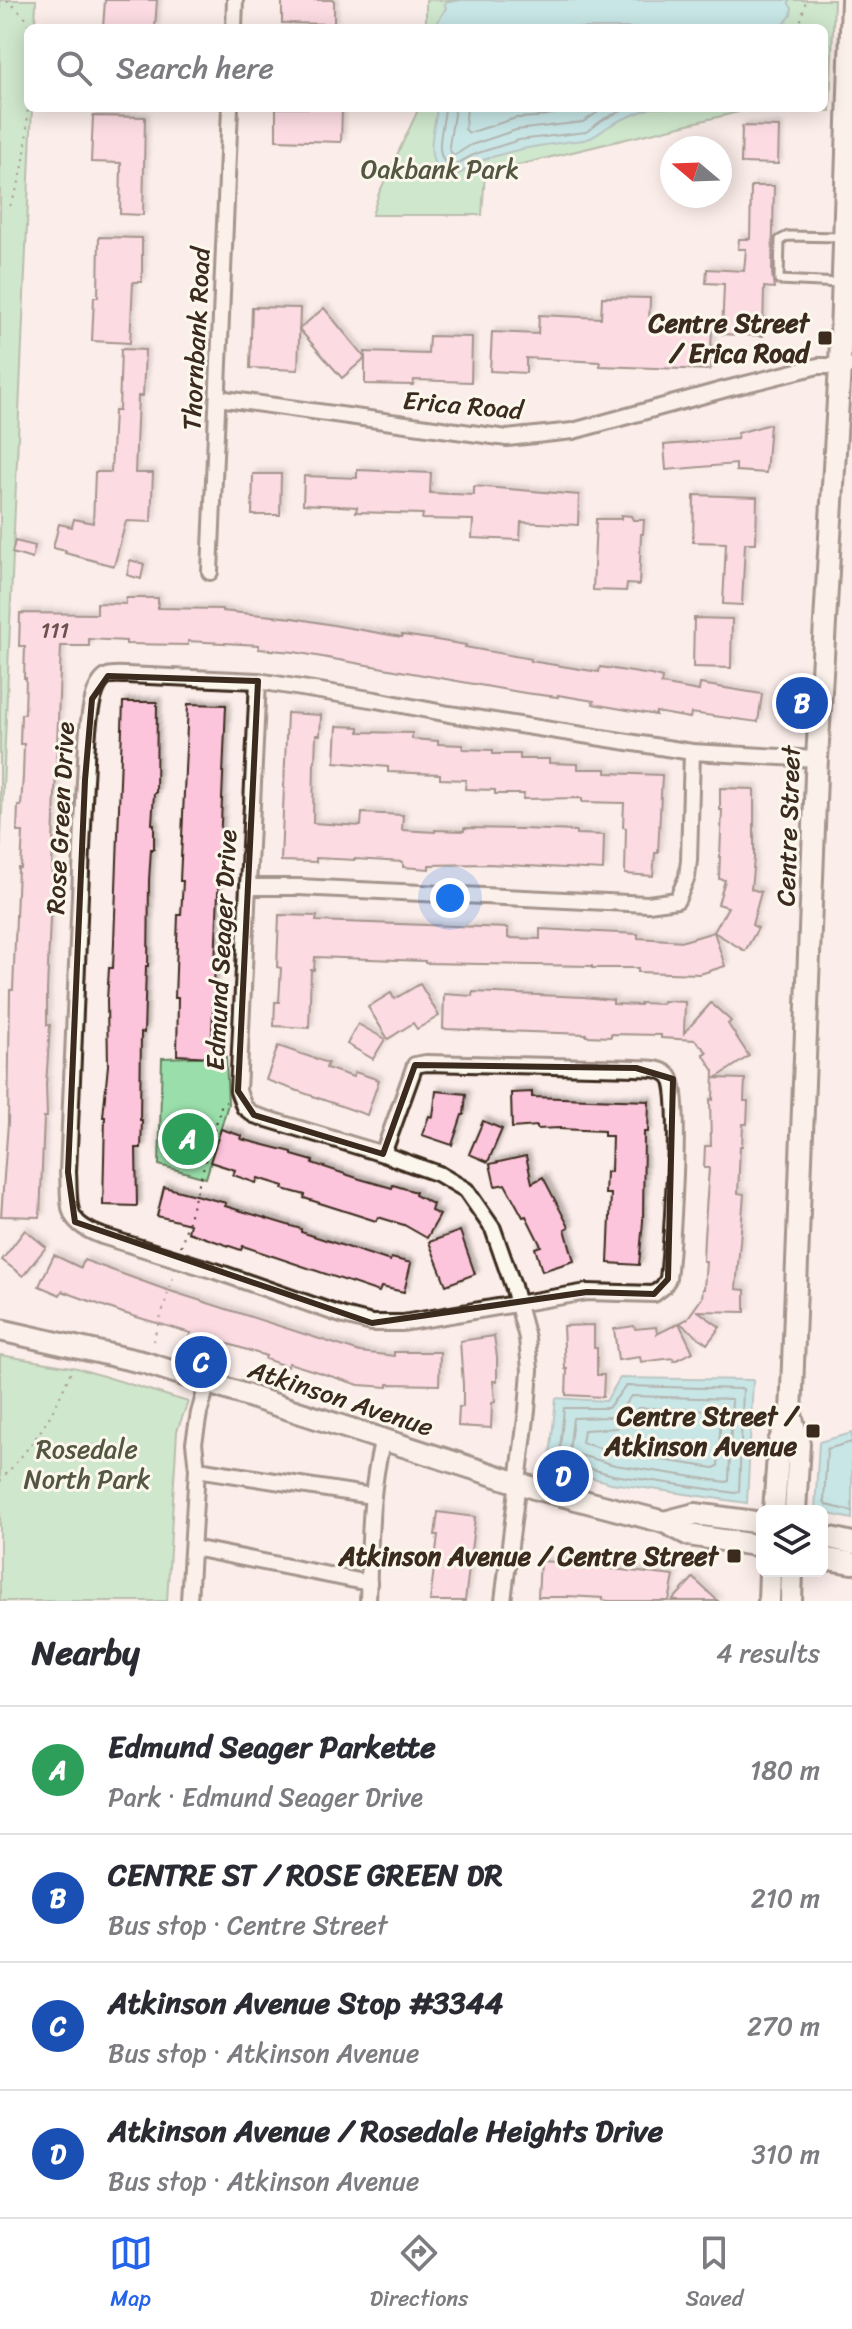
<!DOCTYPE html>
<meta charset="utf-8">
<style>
body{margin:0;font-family:Sriracha,sans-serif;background:#f2f2f3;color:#2b2b33}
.controls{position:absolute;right:24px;bottom:24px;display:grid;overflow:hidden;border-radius:12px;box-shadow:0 4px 20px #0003}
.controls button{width:72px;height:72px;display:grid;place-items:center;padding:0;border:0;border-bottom:2px solid #e1e1e2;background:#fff;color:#2b2b33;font:40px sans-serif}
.compass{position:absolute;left:660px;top:136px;width:72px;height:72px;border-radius:50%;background:#fff;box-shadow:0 4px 20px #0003;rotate:289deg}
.you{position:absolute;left:450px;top:898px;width:28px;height:28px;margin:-20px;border:6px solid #fff;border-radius:50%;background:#1a73e8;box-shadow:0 0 0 12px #1a73e833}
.badge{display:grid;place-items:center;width:52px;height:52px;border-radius:50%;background:#2563eb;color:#fff;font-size:26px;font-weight:700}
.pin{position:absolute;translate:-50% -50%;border:4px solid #fff;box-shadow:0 2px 8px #0006}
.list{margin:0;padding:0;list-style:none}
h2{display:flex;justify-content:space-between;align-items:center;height:104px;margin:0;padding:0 32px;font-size:34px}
h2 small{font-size:26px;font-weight:400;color:#7c7c81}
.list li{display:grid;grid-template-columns:52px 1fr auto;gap:24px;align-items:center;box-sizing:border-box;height:128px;padding:0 32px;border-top:2px solid #e1e1e2}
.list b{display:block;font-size:30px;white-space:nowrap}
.list p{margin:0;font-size:26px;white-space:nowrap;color:#7c7c81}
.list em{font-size:26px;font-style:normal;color:#7c7c81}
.icon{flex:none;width:44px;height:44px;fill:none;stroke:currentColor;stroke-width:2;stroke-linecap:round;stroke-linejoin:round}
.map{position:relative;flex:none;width:852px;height:1601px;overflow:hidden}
.search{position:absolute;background:#fff;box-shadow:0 4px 20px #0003;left:24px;right:24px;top:24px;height:88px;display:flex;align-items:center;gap:20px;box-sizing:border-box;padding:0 28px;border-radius:12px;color:#7c7c81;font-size:30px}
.sheet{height:616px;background:#fff}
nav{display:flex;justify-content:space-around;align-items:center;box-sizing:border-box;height:112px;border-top:2px solid #e1e1e2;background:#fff;font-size:22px;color:#7c7c81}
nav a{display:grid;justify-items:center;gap:4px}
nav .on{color:#2563eb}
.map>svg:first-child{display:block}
.green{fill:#9adfab;stroke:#6a8464;stroke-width:2}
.water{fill:#8bdde2;stroke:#6b9594;stroke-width:2}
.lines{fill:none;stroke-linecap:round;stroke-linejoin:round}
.shore{stroke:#5b726c;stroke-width:2}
.building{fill:#fdc5dc;stroke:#3b2a1e;stroke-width:2;filter:url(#shadow)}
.lane-casing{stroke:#3b2a1e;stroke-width:13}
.street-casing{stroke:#3b2a1e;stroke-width:20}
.secondary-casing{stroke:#3b2a1e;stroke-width:26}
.path{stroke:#3b2a1e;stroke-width:2;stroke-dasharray:2 6;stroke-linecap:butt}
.lane{stroke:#fbf7ec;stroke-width:7}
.street{stroke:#fbf7ec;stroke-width:14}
.secondary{stroke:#fbf7ec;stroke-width:20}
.marked{fill:none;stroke:#3b2a1e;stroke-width:6;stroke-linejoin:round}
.poi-dot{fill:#3b2a1e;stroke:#fbf7ec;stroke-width:3}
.labels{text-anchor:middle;stroke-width:6;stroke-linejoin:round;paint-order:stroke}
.number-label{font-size:22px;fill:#6c514e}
.park-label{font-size:26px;fill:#535741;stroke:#fbf7ec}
.poi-label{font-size:26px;font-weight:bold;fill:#3b2a1e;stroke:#fbf7ec;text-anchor:end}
.street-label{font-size:26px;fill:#3b2a1e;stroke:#fbf7ec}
</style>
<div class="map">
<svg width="852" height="1601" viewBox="0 0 852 1601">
<defs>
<filter id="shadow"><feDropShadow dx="3.5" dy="-3.5" stdDeviation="2" flood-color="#0004"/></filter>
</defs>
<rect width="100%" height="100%" fill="#fbede9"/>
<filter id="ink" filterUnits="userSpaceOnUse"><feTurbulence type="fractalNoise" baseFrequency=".0125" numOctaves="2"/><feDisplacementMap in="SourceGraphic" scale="16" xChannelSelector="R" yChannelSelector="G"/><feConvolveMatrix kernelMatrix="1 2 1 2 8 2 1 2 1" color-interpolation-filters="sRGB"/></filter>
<g filter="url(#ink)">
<g class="green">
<polygon points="0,0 36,0 35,28 28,28 28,108 32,108 0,859"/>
<polygon points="426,0 834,0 830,111 782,108 824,108 824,28 426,28"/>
<polygon points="419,108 755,108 485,173 482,215 372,215 379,193"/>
<polygon points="226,1056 228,1104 206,1178 159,1165 162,1058"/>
<polygon points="0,1355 77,1368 188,1402 177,1431 167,1601 0,1601"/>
</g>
<g class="water">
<polygon points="462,0 789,0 789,4 792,8 791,15 781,28 440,28 437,23 446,8 444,3"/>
<path d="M437,108H651C637,113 624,118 611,125C604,129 598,135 590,138C583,141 574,141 566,142C543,145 521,148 499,155C493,157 487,158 481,161C470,165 455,183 442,173C423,158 435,128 437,108Z"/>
<polygon points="620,1378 753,1380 747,1503 611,1483 549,1466 556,1398 606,1401"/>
<polygon points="852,1433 852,1519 815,1511 819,1442"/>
</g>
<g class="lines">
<g class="shore">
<path d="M445,108C444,127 431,157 451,167L475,154L519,140L586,132L604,119L628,108"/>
<polyline points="455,108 449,146 451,153 455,155 471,145 516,130 583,122 604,108"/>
<polyline points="467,108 465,129 469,133 516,118 536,117 584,108"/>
<polygon points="626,1386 743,1389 739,1492 735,1493 613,1475 559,1460 564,1408 608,1408"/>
<polygon points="631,1396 732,1399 729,1481 726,1482 615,1465 569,1452 573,1418 612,1417 620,1411"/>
<polygon points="638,1408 719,1410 721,1414 718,1466 714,1468 618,1453 582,1443 584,1430 617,1428 627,1421"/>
<polyline points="852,1442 827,1449 824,1501 826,1505 852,1511"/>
</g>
</g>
<g class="building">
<polygon points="105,0 157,0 155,28 103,28"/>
<polygon points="282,0 334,0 334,24 282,23"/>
<polygon points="276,108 342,108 341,142 276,140"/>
<polygon points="93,116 145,117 143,215 120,214 121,163 91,162"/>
<polygon points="742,126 779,127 778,164 741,163"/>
<polygon points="751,186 774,186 772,273 774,288 764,287 763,336 722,334 724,284 706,283 707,269 744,271 746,249 738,249 739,239 750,239"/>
<polygon points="99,237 142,238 142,282 133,282 130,343 92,341 94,297 98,297"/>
<polygon points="602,297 650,298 649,325 712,328 710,370 600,366 600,362 526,358 526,373 490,371 492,332 538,334 539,315 601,318"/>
<polygon points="252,307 300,308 298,370 250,368"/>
<polygon points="324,308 365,358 342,378 299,329"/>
<polygon points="429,336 472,337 471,382 414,380 413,385 365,384 365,352 428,354"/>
<polygon points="121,349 145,350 143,396 138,396 135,473 153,473 151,522 126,521 114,566 65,553 66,551 53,548 59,524 72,527 74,519 93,523 95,472 111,472 114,411 119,411"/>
<polygon points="770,424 766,473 736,471 736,464 666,470 664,445 737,439 738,433"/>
<polygon points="357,470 431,473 430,493 474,495 474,486 579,495 578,525 521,522 520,540 472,538 473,520 422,519 423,514 356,512 357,507 303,504 304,476 357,478"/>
<polygon points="253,474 281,474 280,515 252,515"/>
<polygon points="694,495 757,497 756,543 745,543 742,605 723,604 726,543 693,542"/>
<polygon points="621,515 631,516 633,520 644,520 643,534 641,534 639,585 627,584 626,591 593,590 596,519 621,519"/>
<polygon points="15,541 35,546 32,559 12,553"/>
<polygon points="130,560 144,564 141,579 127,575"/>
<polygon points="126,598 158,598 158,608 222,609 222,611 293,618 402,637 402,635 436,640 466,645 465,647 531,659 530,661 599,672 600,667 651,675 662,678 661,684 699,691 700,684 762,694 758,722 691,713 690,718 656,712 656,715 593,704 594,701 558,695 558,697 525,693 294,652 259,649 259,645 188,641 188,645 126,644 126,641 89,639 89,646 61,646 47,991 47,1025 50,1025 46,1085 47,1117 44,1117 40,1217 1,1216 8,1123 10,990 13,990 18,868 21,868 23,832 17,832 18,806 21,806 23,776 24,744 20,744 21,714 25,714 26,678 24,678 25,646 19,646 20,613 97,614 97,603 126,604"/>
<polygon points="694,618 732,619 731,668 693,667"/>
<polygon points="123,702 157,702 156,793 154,793 152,824 154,824 154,849 151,849 149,880 148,966 146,966 144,1033 141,1032 140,1120 142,1120 141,1148 136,1148 137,1206 103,1205 105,1117 103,1117 108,1065 107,1000 109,968 113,968"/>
<polygon points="188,704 226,705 211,1057 177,1055 178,998 175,998 178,915 181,915 183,881 180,881"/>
<polygon points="287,713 321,715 320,735 316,735 315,761 314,761 313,823 361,826 362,813 403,815 402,830 435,832 435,830 464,831 464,828 521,829 576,831 576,834 604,835 603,870 488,864 429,865 429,869 403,867 403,862 355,859 355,860 316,858 316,862 281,861"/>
<polygon points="337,726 359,727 359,732 412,733 412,739 438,741 438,744 463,745 463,749 493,750 493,754 520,754 520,759 549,759 549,763 578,764 578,769 606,769 606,773 662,775 658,853 655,853 653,876 625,874 626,828 623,827 624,803 582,802 582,798 523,799 524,794 495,794 495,790 465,789 466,780 440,779 440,774 388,772 388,767 335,762"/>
<polygon points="720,788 754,789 754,858 751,889 761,892 752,925 758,928 745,951 714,932 728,907 718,904 725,880 719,879 722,810 720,810"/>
<polygon points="279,915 317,916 316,921 508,928 508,938 540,939 540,929 638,934 638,938 684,941 714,932 725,966 700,974 638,972 638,968 592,968 592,966 425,963 425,961 315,957 314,970 311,970 309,1028 274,1026 275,1002 279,1002 281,968 277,967"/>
<polygon points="420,984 439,1016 417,1029 413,1023 388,1039 368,1007 391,993 394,999"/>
<polygon points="473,992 583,997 613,1000 613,1004 640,1005 640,1003 662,1004 663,1001 685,1002 684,1033 711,1003 731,1021 728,1024 749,1056 716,1078 745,1079 744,1101 748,1101 747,1124 743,1124 742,1146 740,1146 738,1193 744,1194 736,1289 745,1290 745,1312 698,1311 720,1327 707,1344 680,1323 687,1319 702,1298 703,1289 704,1289 706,1261 703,1261 704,1237 709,1168 704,1168 705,1146 711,1146 710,1099 713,1100 714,1071 703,1054 707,1052 695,1040 661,1038 661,1035 611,1034 611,1037 586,1036 586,1034 443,1029 444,994 472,996"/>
<polygon points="358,1024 385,1039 373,1059 347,1044"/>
<polygon points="278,1046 328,1063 326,1068 353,1077 355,1072 379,1080 367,1115 266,1080"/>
<polygon points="436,1091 466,1094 464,1115 462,1115 452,1145 422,1135 429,1116 433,1117"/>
<polygon points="532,1092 532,1097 649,1101 648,1132 644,1132 643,1221 639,1265 608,1263 611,1194 605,1194 606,1172 611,1172 612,1136 604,1136 604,1131 560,1129 560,1128 537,1129 537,1126 512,1128 511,1093"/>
<polygon points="483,1121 502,1129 488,1162 469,1154"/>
<polygon points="221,1129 242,1136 241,1139 292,1152 292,1155 313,1161 312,1163 360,1179 392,1188 393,1185 416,1192 415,1195 433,1204 431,1211 440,1215 427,1238 404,1225 378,1217 376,1221 304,1198 305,1195 283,1189 284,1186 258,1178 256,1183 233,1175 235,1170 210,1162"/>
<polygon points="526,1156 532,1183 543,1177 569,1227 565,1229 574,1261 542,1271 535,1248 541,1246 526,1216 523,1217 505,1184 495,1186 490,1164"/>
<polygon points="164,1187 226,1203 225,1206 301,1229 301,1232 390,1261 391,1258 411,1263 404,1292 381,1287 379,1292 243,1246 241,1250 188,1232 190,1224 157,1216"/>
<polygon points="25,1230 46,1247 23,1276 2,1260"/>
<polygon points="460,1231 475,1274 446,1285 429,1242"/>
<polygon points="54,1255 81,1268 84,1260 161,1288 360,1352 394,1356 394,1352 440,1352 439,1385 388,1384 388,1387 359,1385 289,1363 288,1367 265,1359 266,1356 216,1340 214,1345 189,1337 191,1333 123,1313 62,1291 60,1295 39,1286"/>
<polygon points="679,1323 693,1352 674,1361 673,1358 641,1362 640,1357 618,1360 614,1329 634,1326 635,1329 656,1327 657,1334"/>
<polygon points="594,1325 594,1348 597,1348 597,1375 604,1375 603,1397 566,1395 567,1369 565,1369 563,1326"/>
<polygon points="494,1336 497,1357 497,1381 493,1381 495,1402 492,1403 491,1428 458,1426 459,1407 463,1407 463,1385 460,1341"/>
<polygon points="438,1512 475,1517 465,1601 430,1601 438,1535 435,1535"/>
<polygon points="556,1558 570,1559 570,1564 587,1565 587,1566 674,1576 669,1601 609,1601 602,1600 603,1598 568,1596 568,1597 538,1597 540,1561 555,1562"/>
<polygon points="693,1578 718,1601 672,1601"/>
</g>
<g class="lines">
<g class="lane-casing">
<polyline id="lane" points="840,283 779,280 780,240 788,236 841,237"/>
</g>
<g class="street-casing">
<g id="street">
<polyline points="234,28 235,0"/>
<polyline points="218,398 507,438 573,431 726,389 818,366 852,366"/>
<polyline points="210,572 230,108"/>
<polyline points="258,681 238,1091 244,1107 254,1115 383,1154 439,1174 466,1190 493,1229 513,1286 527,1338 530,1370 527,1410 503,1601"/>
<polyline points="249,887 298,887 648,904 677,900 687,877 689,860 692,752"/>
<path d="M383,1154L415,1065L426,1063L636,1068C647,1069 663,1067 670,1077C683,1093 671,1250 668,1279L663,1287L654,1294L587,1292L403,1323H372L344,1316L215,1271L102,1236C64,1222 70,1209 68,1172L85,780C87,757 85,686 108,676C113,674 122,675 127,675L258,681L376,700L449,714L692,752L817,759"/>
<polyline points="197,1469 372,1496"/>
<polyline points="193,1548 369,1583"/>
<polyline points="189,1601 197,1469 194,1443 199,1413 208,1382"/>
<path d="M368,1601C370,1547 369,1492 383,1439"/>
</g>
</g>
<g class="secondary-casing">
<g id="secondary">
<polyline points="0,1330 146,1363 534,1488 664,1522 689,1535 762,1546"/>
<polyline points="774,1511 779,1442 791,1415"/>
<polyline points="795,1511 799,1444 791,1415 816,776 840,366 852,0"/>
<polyline points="664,1522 695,1514 762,1523"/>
<polyline points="822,1536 852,1543"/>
<polyline points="822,1558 852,1563"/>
<polyline points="769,1601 770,1571"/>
<polyline points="791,1601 792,1571"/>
</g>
</g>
<g class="path">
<polyline points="7,0 25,17 30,28"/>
<polyline points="799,28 806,0"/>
<polyline points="824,88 829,92"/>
<path d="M10,206C27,169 27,137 28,97"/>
<polyline points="181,1246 222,1103 226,1102"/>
<polyline points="153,1341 174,1274"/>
<path d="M0,1481C35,1442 53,1418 72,1368"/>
</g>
<use href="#lane" class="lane"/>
<use href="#street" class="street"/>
<use href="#secondary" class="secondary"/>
</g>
</g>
<path d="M0 0H852V1601H0ZM108,676L258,681L238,1091L254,1115L383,1154L415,1065L636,1068L673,1079L668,1279L654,1294L587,1292L372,1323L75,1222L68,1172L85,780L92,699Z" fill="#fbede9" fill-opacity=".55" fill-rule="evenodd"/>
<path class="marked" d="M108,676L258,681L238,1091L254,1115L383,1154L415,1065L636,1068L673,1079L668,1279L654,1294L587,1292L372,1323L75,1222L68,1172L85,780L92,699Z"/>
<g class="poi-dot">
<rect x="817" y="330" width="16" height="16" rx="4"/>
<rect x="805" y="1423" width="16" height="16" rx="4"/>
<rect x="726" y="1548" width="16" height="16" rx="4"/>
</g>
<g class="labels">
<g class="number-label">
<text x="55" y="638">111</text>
</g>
<g class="park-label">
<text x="440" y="178">Oakbank Park</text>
<text x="87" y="1458">Rosedale<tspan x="87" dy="30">North Park</tspan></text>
</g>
<g class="poi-label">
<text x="809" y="332">Centre Street<tspan x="809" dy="30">/ Erica Road</tspan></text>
<text x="797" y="1425">Centre Street /<tspan x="797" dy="30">Atkinson Avenue</tspan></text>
<text x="718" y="1565">Atkinson Avenue / Centre Street</text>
</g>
<g class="street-label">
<text transform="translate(196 339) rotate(-87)" y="9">Thornbank Road</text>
<text transform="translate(463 405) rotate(5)" y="9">Erica Road</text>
<text transform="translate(60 818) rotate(-87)" y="9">Rose Green Drive</text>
<text transform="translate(788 826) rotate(-88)" y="9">Centre Street</text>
<text transform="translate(221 950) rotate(-87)" y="9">Edmund Seager Drive</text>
<text transform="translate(341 1398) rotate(18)" y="9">Atkinson Avenue</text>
</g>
</g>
</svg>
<div class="controls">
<button><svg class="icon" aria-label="layers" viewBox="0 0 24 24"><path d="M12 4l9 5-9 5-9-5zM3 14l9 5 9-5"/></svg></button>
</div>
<svg class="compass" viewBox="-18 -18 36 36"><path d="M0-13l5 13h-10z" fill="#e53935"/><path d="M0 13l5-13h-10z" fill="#7c7c81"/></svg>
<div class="you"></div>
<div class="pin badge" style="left:188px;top:1139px;background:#2e9e5b">A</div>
<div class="pin badge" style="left:802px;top:703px;background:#1a4fb4">B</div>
<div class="pin badge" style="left:201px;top:1362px;background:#1a4fb4">C</div>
<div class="pin badge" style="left:563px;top:1476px;background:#1a4fb4">D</div>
<div class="search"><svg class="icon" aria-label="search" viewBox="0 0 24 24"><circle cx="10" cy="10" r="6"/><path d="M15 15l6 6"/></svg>Search here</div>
</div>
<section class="sheet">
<h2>Nearby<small>4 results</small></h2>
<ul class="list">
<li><span class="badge" style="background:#2e9e5b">A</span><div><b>Edmund Seager Parkette</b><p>Park · Edmund Seager Drive</p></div><em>180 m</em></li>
<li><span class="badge" style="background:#1a4fb4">B</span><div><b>CENTRE ST / ROSE GREEN DR</b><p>Bus stop · Centre Street</p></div><em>210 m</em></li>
<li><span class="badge" style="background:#1a4fb4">C</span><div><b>Atkinson Avenue Stop #3344</b><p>Bus stop · Atkinson Avenue</p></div><em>270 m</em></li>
<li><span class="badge" style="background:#1a4fb4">D</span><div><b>Atkinson Avenue / Rosedale Heights Drive</b><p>Bus stop · Atkinson Avenue</p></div><em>310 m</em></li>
</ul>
</section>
<nav>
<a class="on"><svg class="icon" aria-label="map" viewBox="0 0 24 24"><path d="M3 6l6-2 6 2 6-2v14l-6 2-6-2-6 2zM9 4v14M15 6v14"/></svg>Map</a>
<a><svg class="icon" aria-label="directions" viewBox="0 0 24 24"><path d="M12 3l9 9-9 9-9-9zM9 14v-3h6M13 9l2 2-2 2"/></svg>Directions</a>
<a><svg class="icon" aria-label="saved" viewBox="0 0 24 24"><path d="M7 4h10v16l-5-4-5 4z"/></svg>Saved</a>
</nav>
